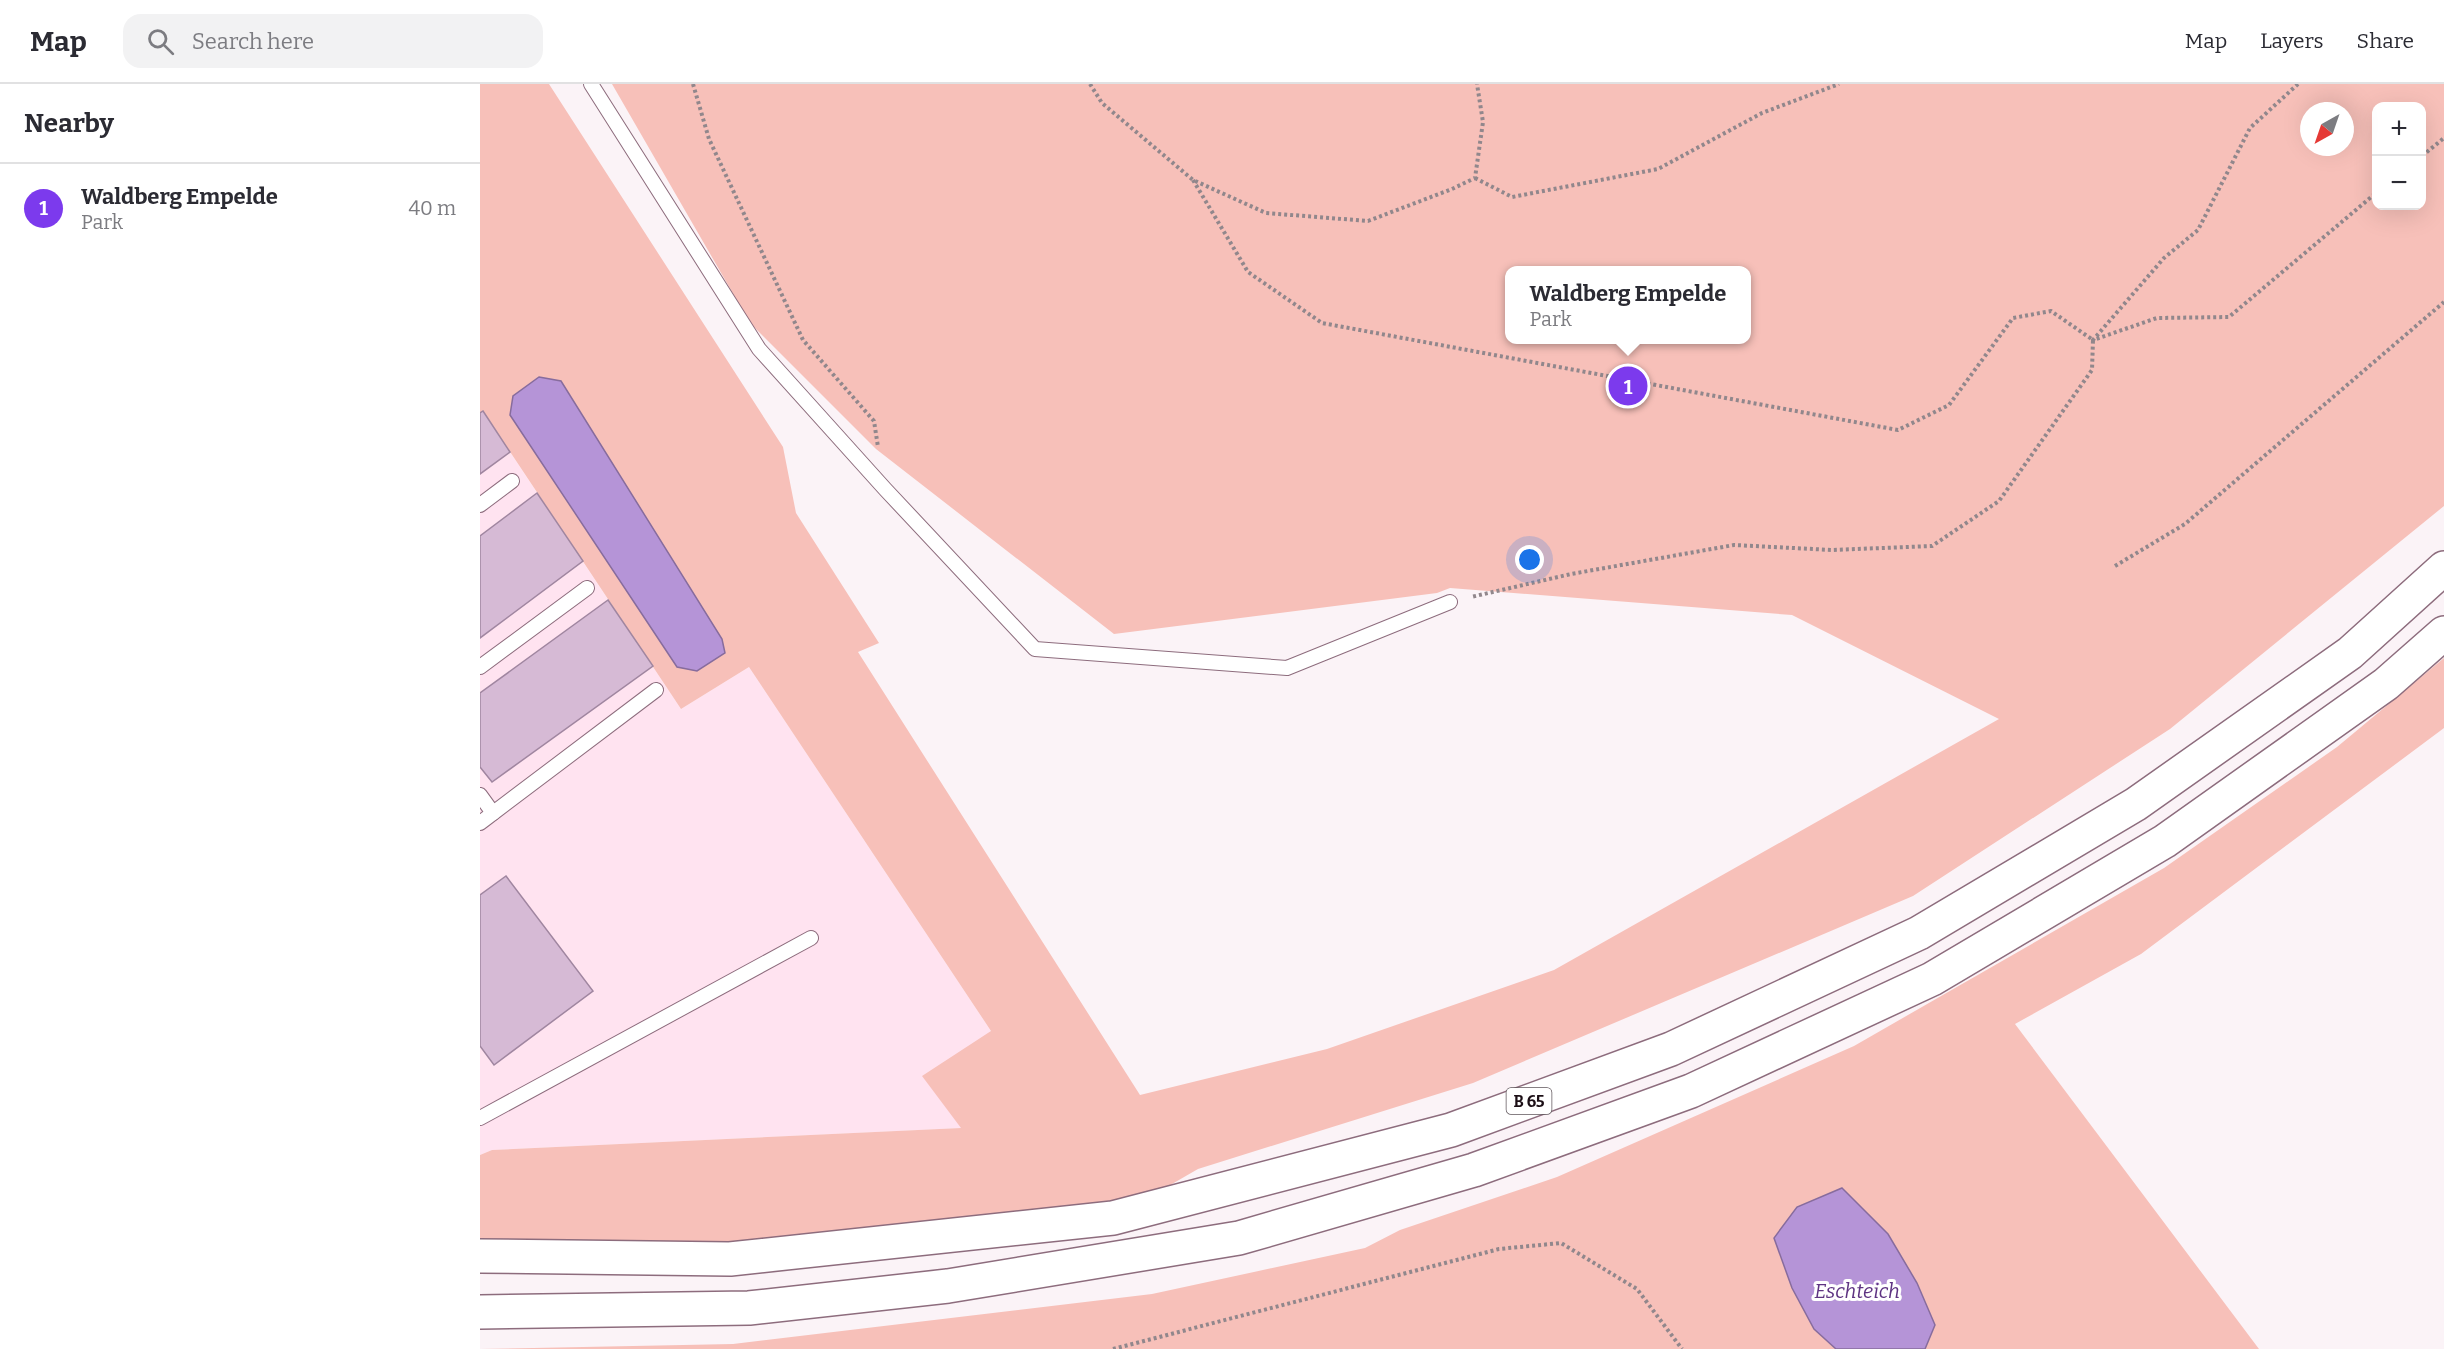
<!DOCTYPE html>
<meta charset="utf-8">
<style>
body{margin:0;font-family:Bitter,serif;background:#f2f2f3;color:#2b2b33}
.controls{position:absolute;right:18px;top:18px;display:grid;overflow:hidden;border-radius:12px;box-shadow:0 6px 24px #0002}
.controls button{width:54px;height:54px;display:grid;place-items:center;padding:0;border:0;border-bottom:2px solid #e1e1e2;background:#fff;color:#2b2b33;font:30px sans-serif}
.compass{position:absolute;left:1820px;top:18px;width:54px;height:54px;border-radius:50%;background:#fff;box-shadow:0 6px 24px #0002;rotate:220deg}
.you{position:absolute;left:1050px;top:476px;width:21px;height:21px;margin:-15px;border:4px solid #fff;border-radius:50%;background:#1a73e8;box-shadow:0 0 0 9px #1a73e833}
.badge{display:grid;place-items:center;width:39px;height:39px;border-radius:50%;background:#7c3aed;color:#fff;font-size:20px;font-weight:700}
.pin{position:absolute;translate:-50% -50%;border:3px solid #fff;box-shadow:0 2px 6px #0006}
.popup{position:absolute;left:1025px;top:182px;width:246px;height:78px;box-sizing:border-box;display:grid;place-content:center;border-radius:12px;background:#fff;filter:drop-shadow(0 2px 4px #0005);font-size:20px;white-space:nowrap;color:#7c7c81}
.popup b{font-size:22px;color:#2b2b33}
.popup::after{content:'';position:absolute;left:50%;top:100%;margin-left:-12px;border:12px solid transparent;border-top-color:#fff}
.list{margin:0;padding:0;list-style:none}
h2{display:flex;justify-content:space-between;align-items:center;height:78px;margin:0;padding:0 24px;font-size:26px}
h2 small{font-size:20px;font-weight:400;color:#7c7c81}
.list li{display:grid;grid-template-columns:39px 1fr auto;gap:18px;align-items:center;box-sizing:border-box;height:90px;padding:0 24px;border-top:2px solid #e1e1e2}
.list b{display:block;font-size:22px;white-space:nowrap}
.list p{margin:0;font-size:20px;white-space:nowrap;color:#7c7c81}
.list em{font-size:20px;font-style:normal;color:#7c7c81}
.icon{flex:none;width:33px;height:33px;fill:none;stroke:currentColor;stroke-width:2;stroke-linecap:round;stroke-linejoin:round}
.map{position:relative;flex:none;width:1964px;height:1265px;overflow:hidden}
header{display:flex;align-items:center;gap:36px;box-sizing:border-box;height:84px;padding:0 30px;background:#fff;border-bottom:2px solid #e1e1e2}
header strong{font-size:28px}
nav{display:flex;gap:33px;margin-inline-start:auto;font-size:21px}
.search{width:420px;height:54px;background:#f2f2f3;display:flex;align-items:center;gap:15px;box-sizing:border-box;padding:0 21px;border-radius:18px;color:#7c7c81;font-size:22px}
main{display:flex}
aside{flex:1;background:#fff}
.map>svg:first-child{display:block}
.built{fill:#ffe3f0}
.green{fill:#f7c0b9;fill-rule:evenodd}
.water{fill:#b594d7;stroke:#876c9d;stroke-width:1.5}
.building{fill:#d6bad5;stroke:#a086a0;stroke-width:1.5}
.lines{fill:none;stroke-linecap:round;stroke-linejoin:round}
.service-casing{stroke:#8d6c7d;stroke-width:16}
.trunk-casing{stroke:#8d6c7d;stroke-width:36}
.path{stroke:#91878c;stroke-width:4;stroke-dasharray:3 3;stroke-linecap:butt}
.service{stroke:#fff;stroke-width:14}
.trunk{stroke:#fff;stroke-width:33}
.labels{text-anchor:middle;stroke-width:6;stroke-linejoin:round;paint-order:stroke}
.shield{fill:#fff;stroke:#60575c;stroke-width:1.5}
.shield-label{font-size:16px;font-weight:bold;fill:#1c0f16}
.water-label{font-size:20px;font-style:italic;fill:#5e3382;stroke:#fff}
</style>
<header>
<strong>Map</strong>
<div class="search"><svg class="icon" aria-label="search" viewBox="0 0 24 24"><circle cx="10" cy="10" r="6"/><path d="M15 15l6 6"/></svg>Search here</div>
<nav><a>Map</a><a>Layers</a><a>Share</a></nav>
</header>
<main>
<aside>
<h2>Nearby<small></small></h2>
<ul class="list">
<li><span class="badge">1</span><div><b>Waldberg Empelde</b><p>Park</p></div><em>40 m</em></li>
</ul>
</aside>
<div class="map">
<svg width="1964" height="1265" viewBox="0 0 1964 1265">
<rect width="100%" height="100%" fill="#fbf3f7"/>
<polygon class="built" points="0,323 201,625 269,583 511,947 482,1044 12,1066 0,1071"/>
<g class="green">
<path d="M0,0H69L303,363L316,429L399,559L378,568L660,1011L847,965L1074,886L1519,635L1312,531L970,504L957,509L634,550L396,365L270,239L132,0H1964V422L1690,645L1433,812L993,999L718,1085L633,1134L250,1175L0,1172V1071L12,1066L481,1044L442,992L511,947L269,583L201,625L3,327L0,329ZM1896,22H1942V122H1896ZM1829,27H1865V63H1829ZM1030,186H1266V256H1030Z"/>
<polygon points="1964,574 1964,644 1960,647 1661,870 1535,940 1779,1265 1445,1265 1455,1241 1437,1199 1408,1150 1334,1245 1356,1265 0,1265 253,1260 672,1210 885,1164 920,1146 1077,1093 1374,962 1684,784 1857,663"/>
</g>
<g class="water">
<polygon points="59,293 81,297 242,555 245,569 217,587 197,583 30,331 33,312"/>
<polygon points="1362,1104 1408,1150 1437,1199 1455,1241 1445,1265 1356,1265 1334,1245 1312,1204 1294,1154 1317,1123"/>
</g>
<g class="building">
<polygon points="3,327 30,368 0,390 0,329"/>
<polygon points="57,409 103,477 0,554 0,452"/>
<polygon points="128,516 173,582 12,698 0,683 0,609"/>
<polygon points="26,792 113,907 14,981 0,962 0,811"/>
</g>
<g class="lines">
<g class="service-casing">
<g id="service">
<polyline points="111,0 279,265 405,405 555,565 807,584 970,518"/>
<polyline points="0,421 32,397"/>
<polyline points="0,583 107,504"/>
<polyline points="0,711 13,729"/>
<polyline points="0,739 176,606"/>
<polyline points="0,1034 331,854"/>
</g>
</g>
<g class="trunk-casing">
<g id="trunk">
<polyline points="0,1172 250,1175 633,1134 971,1046 1191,965 1439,849 1656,720 1870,569 1964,484"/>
<polyline points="0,1228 269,1224 468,1202 759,1154 994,1086 1211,1007 1452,895 1685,757 1906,600 1964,549"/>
</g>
</g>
<g class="path">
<polyline points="213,0 229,55 323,256 394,337 398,363"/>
<polyline points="610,0 622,19 713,96 786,129 888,137 972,105 995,94 1003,38 997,0"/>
<polyline points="1818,0 1770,44 1718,146 1684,174 1613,256 1677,234 1749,233 1896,109"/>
<polyline points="1942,72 1964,54"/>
<polyline points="995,94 1032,113 1178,85 1282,29 1359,0"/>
<polyline points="713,96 768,188 842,239 1418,346 1469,321 1533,234 1571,227 1613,256 1612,286 1519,417 1452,462 1352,466 1254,461 1091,490 991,513"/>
<polyline points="1635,482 1705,440 1964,218"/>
<polyline points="633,1265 1019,1165 1081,1159 1157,1205 1202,1265"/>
</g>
<use href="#service" class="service"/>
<use href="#trunk" class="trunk"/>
</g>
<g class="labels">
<rect class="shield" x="1026.5" y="1004" width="45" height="26" rx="4.5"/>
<g class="shield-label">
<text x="1049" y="1023">B 65</text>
</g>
<g class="water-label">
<text x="1377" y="1214">Eschteich</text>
</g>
</g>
</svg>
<div class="controls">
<button>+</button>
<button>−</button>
</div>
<svg class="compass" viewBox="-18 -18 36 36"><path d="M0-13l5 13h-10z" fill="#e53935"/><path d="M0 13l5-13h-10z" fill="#7c7c81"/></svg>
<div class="you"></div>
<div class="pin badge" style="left:1148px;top:302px">1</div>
<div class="popup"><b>Waldberg Empelde</b>Park</div>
</div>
</main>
